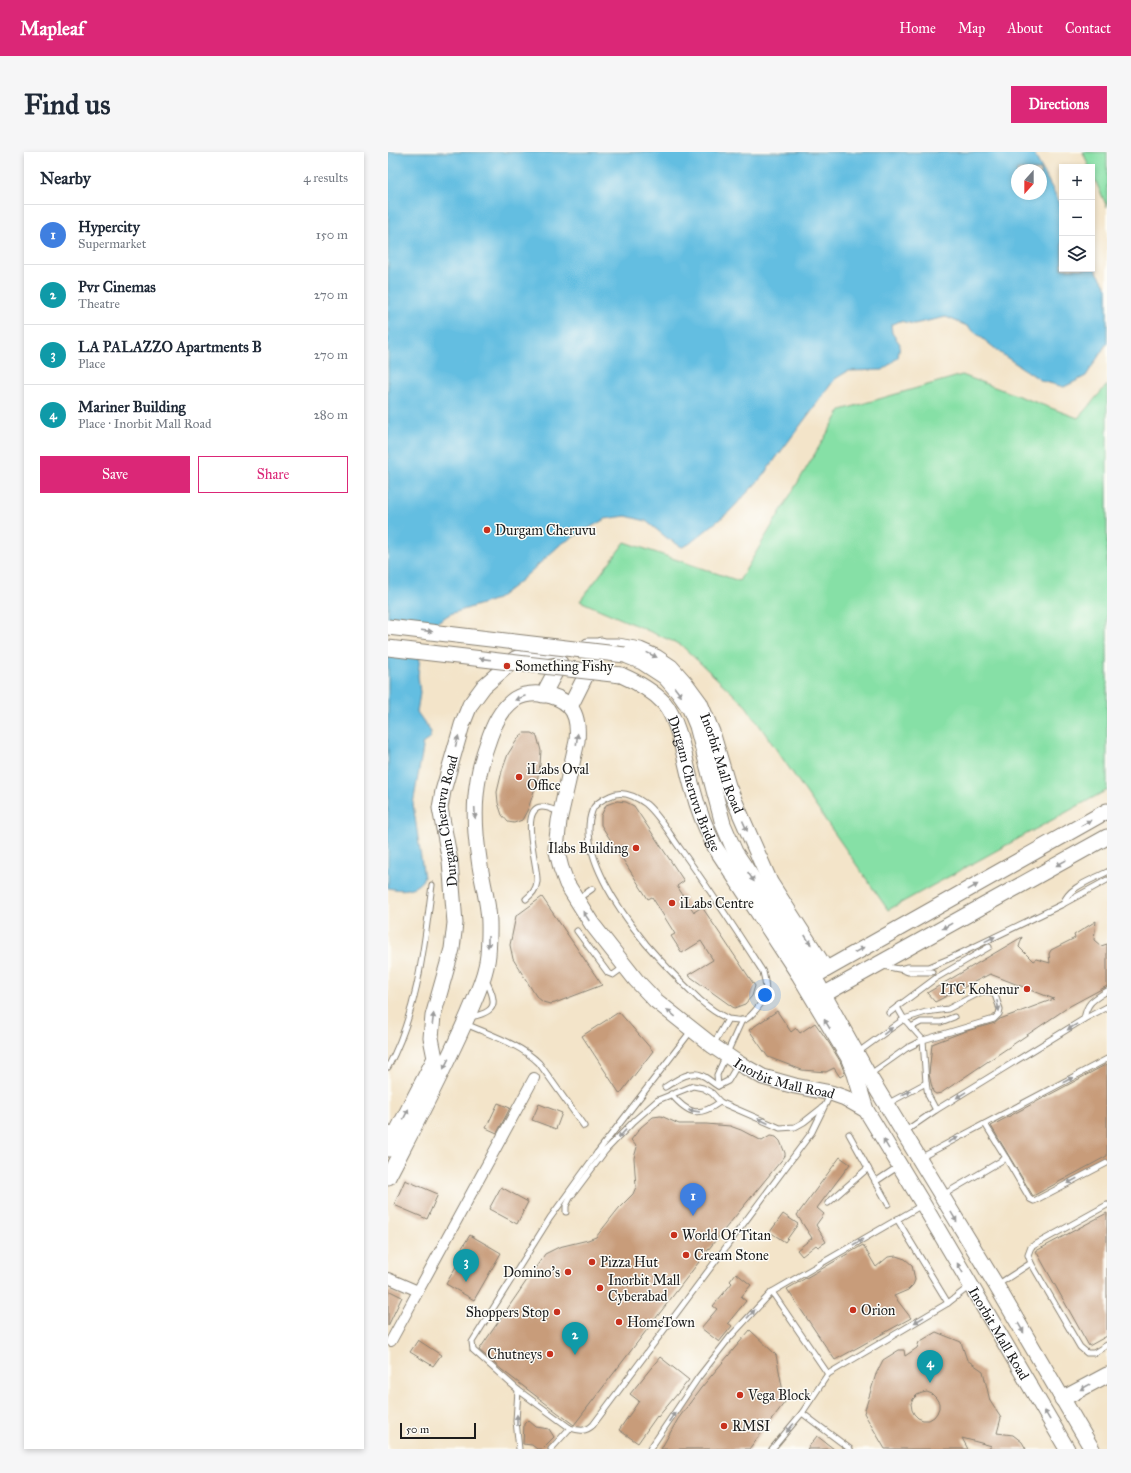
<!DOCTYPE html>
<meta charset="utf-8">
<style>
body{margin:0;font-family:"IM FELL Great Primer",serif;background:#f6f6f7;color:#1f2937}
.controls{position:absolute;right:12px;top:12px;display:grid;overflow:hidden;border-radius:0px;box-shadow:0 2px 6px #0003}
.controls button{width:36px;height:36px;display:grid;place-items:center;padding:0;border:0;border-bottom:1px solid #e0e1e3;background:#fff;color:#1f2937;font:20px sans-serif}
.compass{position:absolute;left:623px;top:12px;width:36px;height:36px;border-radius:50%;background:#fff;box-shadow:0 2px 6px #0003;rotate:201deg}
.scale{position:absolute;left:12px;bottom:10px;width:76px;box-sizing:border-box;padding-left:4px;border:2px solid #1c1c1c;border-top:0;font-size:11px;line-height:14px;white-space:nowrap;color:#1c1c1c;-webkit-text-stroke:3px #fdfcf7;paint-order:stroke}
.you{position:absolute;left:377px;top:843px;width:14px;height:14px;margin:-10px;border:3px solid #fff;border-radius:50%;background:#1a73e8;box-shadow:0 0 0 6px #1a73e833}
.badge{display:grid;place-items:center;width:26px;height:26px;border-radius:50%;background:#db2777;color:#fff;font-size:13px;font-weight:700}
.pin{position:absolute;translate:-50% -33px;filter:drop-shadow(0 1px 2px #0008)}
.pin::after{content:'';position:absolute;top:21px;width:14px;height:12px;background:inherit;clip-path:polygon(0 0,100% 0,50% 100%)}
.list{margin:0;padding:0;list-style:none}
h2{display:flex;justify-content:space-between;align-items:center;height:52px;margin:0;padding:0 16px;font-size:17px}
h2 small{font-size:13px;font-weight:400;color:#747a83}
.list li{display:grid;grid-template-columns:26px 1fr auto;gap:12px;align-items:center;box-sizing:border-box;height:60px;padding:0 16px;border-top:1px solid #e0e1e3}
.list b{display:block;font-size:15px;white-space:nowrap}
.list p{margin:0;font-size:13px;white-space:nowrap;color:#747a83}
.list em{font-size:13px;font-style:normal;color:#747a83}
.actions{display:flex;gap:8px;padding:12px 16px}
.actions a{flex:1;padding:9px 0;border:1px solid #db2777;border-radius:0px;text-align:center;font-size:14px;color:#db2777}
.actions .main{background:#db2777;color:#fff}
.icon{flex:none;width:22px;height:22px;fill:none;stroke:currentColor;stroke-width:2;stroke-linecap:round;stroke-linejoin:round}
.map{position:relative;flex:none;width:719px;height:1297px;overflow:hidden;border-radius:0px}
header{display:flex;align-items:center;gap:24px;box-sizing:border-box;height:56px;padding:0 20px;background:#db2777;color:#fff}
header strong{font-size:19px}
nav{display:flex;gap:22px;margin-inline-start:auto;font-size:14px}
.intro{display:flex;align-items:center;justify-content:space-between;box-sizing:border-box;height:96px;padding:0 24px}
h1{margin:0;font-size:28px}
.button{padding:10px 18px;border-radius:0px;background:#db2777;color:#fff;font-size:14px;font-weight:700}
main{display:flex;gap:24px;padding:0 24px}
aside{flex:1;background:#fff;border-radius:0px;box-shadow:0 2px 6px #0003}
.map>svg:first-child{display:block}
.green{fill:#86e0a6;stroke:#517e61}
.water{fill:#64bee1;stroke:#406d7e;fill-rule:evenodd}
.pier{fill:#f3e4c9}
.building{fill:#c89c7a;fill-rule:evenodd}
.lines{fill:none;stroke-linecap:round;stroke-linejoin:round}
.lane-casing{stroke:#888072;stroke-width:7}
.street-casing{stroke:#888072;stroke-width:12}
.secondary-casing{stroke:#888072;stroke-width:17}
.lane{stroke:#fff;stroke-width:5}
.street{stroke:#fff;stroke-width:10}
.secondary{stroke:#fff;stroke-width:15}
.secondary-bridge-casing{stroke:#888072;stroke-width:17;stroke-linecap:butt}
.secondary-bridge{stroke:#fff;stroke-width:15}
.oneway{fill:#999}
.poi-dot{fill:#c8321e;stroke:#fdfcf7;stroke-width:1.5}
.labels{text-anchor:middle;stroke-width:3;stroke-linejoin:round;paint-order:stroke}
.poi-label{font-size:14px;fill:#1c1c1c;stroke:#fdfcf7;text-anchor:start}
.street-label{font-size:14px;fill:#1c1c1c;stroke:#fdfcf7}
</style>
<header>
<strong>Mapleaf</strong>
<nav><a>Home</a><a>Map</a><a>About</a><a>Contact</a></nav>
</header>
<div class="intro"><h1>Find us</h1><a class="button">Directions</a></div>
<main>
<aside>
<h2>Nearby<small>4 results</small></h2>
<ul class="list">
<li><span class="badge" style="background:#3f7fe0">1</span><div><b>Hypercity</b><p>Supermarket</p></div><em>150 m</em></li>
<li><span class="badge" style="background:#0f9aa8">2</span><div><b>Pvr Cinemas</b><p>Theatre</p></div><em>270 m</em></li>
<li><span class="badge" style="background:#0f9aa8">3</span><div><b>LA PALAZZO Apartments B</b><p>Place</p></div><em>270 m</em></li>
<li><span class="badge" style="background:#0f9aa8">4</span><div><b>Mariner Building</b><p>Place · Inorbit Mall Road</p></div><em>280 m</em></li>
</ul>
<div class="actions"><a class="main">Save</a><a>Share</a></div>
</aside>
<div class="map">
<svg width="719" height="1297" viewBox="0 0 719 1297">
<rect width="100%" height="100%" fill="#fdfcf7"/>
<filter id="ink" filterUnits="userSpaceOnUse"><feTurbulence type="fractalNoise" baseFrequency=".025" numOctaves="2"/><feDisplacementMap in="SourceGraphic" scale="8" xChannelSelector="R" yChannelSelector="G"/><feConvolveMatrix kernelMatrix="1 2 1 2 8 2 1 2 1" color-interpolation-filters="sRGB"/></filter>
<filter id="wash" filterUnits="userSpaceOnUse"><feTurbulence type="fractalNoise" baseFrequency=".012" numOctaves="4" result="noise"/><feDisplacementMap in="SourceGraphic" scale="16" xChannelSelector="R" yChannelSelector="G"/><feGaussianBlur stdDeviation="0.9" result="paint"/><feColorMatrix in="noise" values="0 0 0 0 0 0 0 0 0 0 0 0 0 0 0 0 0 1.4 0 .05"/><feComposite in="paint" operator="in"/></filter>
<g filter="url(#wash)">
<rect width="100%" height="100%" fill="#f3e4c9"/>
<g class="green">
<polygon points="695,0 719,0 719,55 704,21 704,15 701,15"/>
<polygon points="574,223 690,266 719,233 719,638 500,758 358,554 293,493 192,449 237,390 351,429 453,258"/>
</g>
<path class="water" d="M0,0H645L674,55V117H704V112L719,136V191L698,224L676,235L654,229L615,203L579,174L558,165L526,172L512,169L503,173L504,181L512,192L510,205L495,218L460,219L447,227L373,326L342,359L301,392L294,395L279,386L258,369L238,364L217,367L173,392L130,431L109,447L62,462L49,470L37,487L32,504L30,524L32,541L29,560L43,580L41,587L34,592L35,596L25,652L36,726C27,739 15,739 0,736ZM629,18H653V42H629Z"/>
<polygon class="pier" points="0,472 46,478 39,488 34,505 0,503"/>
<g id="blocks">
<g class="building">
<polygon points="136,581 143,581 149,584 153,599 152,612 149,630 140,657 134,668 126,671 120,670 114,663 110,651 109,640 114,619 120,602 127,591 132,584"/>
<polygon points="229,649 238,650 246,654 296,729 289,734 306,760 314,755 367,834 364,844 357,852 346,856 300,823 325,808 313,789 294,801 283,784 287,782 264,745 260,747 213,673 213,664 218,653"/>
<polygon points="154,745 214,833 167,851 162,852 155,850 148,844 125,807 122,793 128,764"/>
<polygon points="708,769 706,788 713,794 719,792 719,834 682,854 553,941 548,942 545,940 541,922 544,892 575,880 607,871 612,867 666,847 602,822 547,850 539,841 634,785 631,795 645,809 648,807 662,811 661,802 663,798 687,786 686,783"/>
<polygon points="389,859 403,880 408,876 412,881 427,871 441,891 452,909 457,922 452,925 446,916 438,920 414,918 380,905 361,878"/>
<polygon points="231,860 265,899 232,942 194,884"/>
<polygon points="719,912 719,1004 645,1044 603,974"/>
<polygon points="110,951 122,956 109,981 98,976"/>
<polygon points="151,952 174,961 168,977 144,968"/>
<polygon points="273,964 291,972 318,972 342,974 353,978 374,989 382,984 388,985 392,989 397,1001 397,1004 327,1089 186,1273 114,1218 91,1198 157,1102 171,1095 200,1088 208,1085 231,1056 245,1042 248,1035 246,1006 249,995 243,988 253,975 265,965"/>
<polygon points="452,1005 462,1012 429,1056 436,1062 428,1073 438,1090 430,1095 428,1093 414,1104 409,1098 424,1086 409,1063"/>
<polygon points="17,1028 50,1042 39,1067 6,1053"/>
<polygon points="113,1035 140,1050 129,1072 101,1057"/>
<polygon points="719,1061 719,1184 701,1194 648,1099"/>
<polygon points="395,1062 410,1072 397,1090 382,1080"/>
<polygon points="82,1083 113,1101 86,1148 58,1132 74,1104 70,1102"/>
<polygon points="475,1093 488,1115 500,1105 508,1104 517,1107 524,1113 527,1128 525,1133 520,1138 506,1144 523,1166 447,1208 399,1137"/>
<polygon points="348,1121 363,1133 353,1145 358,1149 340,1171 344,1174 331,1190 313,1176 329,1157 325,1154 344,1131 342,1129"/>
<polygon points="0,1138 14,1145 0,1174"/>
<polygon points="362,1178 388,1203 397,1250 361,1297 273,1297 290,1267 313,1236"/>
<path d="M548,1180L573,1190L579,1208L595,1219L602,1249L613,1266L609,1281L625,1283L634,1290L638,1297H600L604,1294L574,1286L580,1297H497L476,1261L488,1222L495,1208L511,1198H516L517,1204L529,1196L531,1190ZM539,1240L544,1242L548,1246L551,1251V1256L549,1261L546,1265L541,1268H535L530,1266L526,1262L524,1258L523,1252L525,1247L529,1243L534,1241Z"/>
<polygon points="30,1188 53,1203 45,1214 22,1200"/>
<polygon points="272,1205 301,1228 270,1265 269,1264 250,1291 231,1278 251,1249 242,1242"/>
<polygon points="140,1268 148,1275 161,1277 166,1285 154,1297 149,1297 144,1293 135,1292 136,1272"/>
<polygon points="429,1284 446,1297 419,1297"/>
</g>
</g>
</g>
<g filter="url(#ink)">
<use href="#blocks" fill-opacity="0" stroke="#888072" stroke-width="1"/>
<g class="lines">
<g class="lane-casing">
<g id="lane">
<polyline points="191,746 204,737"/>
<path d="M138,747C144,742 148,738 149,730C151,717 130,655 154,655C159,655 166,658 172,660"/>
<path d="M675,752C680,735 704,728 719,720"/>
<polyline points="189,779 220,821 225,823 236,815"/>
<polyline points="495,814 511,817 520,815 541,815 563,806 675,752 719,728"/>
<polyline points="512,817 520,820 544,820"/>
<polyline points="501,861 509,855"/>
<path d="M82,865C110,860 109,851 98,828"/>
<polyline points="696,867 719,855"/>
<path d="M78,872C102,883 132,892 151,911L196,974"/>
<polyline points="523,875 533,870 553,870 566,865"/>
<path d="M303,879L209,1001L162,1066L84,1190L85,1198L130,1238L182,1276C191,1279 198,1280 205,1273L424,980L442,943"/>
<path d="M325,893L340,867C345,867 351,869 356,868C360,867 363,863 366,860C379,846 380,839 375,820C348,778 321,736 291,695C281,681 271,663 258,652C247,644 234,638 222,644C215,647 206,652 204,659C189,700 234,762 258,792C275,812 294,831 313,849C321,856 330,862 340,867"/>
<polyline points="469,901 516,867 538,860 560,857 595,839 603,840 607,843 612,857 611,862 606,867 535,888 519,896 481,923"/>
<polyline points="350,912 340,929 330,934 329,923 354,868"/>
<path d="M0,915C30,859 36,795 44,733"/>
<path d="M277,935C287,929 301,918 313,923C319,925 324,931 330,934"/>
<path d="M283,942C300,962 310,966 332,950"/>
<polyline points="499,952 538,931"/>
<polyline points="548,958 540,943 538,931 535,888 516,867 509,855 548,826 601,795"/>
<polyline points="597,972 618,1006"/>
<polyline points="0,975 4,983"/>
<path d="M516,980L548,958L696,867C699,850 705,848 719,839"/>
<polyline points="461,982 500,1052"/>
<polyline points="209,1001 218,998 246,969 270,948 305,934 315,936 324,941 332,950 392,976 407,975 416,970 435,955"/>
<polyline points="532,1006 719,907"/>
<polyline points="487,1030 511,1014"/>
<polyline points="555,1043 618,1006 642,1047 646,1049 719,1011"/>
<polyline points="440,1051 480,1016"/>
<polyline points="719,1053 643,1095 640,1103 643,1111 692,1195 699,1201 706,1201 719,1193"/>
<polyline points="178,1060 178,1054 182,1046 218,998"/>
<polyline points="509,1067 560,1151"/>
<polyline points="609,1133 643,1111"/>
<polyline points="384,1140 440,1222"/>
<polyline points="130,1238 128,1269 131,1297"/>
<polyline points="414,1261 462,1297"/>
<polyline points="163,1297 182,1276"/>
<polyline points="262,1297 310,1226 342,1185 384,1140 534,1053"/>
<polyline points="384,1297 414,1261 440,1222 560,1151 582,1134"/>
</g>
</g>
<g class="street-casing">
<g id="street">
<polyline points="0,1126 30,1139"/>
<polyline points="3,1189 146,926"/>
</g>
</g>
<g class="secondary-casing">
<g id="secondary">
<path id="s1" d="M200,494H230L252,498L268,505L283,515L298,532L312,551L324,580L340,634L382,730L438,817"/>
<polyline points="237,503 254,510 277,525 291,541 302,557 309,574 335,672 347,700 377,745 421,816 481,924 608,1133 704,1297"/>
<path id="s2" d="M233,523C249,530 264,538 276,551C293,572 297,613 305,638C310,658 318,677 327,695L411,823L460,905L467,922L478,958"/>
<polyline points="155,543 172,511"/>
<polyline points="182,555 213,493"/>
<polyline points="430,822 719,659"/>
<polyline points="435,843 719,685"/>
<path id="s3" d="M0,997L47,906L43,886L45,864L64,797L67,771L62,709L52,656L55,639L74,573L82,553L96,534L127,507L142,501L168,497"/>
<path id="s4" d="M0,1025C28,971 57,917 81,861C88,844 98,823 100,803C101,789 102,772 100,758C98,741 93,724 91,707C84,663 86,626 102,584C107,570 114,556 127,547C142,538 169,541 181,554C190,563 190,578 189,589L171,669L168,696L173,716L179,732L204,772L248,828L267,848L325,894L350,911L375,925L407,934L443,941L457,946L478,958L535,1052L679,1297"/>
<polyline points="674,1247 719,1223"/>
</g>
</g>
<use href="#lane" class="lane"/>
<use href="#street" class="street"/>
<use href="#secondary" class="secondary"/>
<g class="secondary-bridge-casing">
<g id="secondary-bridge">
<polyline points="0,475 237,503"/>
<polyline points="0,496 233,523"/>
</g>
</g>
<use href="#secondary-bridge" class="secondary-bridge"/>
</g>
<defs><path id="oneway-solid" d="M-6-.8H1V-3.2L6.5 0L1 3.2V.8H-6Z"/></defs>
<g class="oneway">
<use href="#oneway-solid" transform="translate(39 479) rotate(7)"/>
<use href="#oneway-solid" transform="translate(264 503) rotate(26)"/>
<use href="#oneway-solid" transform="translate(97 507) rotate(-173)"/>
<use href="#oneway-solid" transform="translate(290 540) rotate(53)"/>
<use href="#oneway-solid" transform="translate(132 546) rotate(158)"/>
<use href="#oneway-solid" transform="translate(189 587) rotate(-83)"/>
<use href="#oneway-solid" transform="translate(69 589) rotate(-74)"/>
<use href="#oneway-solid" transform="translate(87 661) rotate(87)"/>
<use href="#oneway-solid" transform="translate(698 671) rotate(-29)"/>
<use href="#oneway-solid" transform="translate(357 674) rotate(66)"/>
<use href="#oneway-solid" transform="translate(673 711) rotate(151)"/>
<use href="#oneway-solid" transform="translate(363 725) rotate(56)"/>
<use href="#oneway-solid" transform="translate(585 735) rotate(-29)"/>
<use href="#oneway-solid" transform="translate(198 764) rotate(-123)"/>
<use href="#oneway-solid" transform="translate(559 774) rotate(151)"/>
<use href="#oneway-solid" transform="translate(602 787) rotate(-26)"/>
<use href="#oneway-solid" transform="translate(420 788) rotate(57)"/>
<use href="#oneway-solid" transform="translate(100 790) rotate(90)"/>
<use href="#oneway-solid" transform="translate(471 798) rotate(-29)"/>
<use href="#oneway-solid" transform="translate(610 854) rotate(79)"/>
<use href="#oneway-solid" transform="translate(283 861) rotate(-141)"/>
<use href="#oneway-solid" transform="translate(45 867) rotate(-83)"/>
<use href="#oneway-solid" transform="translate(439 872) rotate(-121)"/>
<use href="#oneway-solid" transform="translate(684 875) rotate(148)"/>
<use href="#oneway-solid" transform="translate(500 879) rotate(-37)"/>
<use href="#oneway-solid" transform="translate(58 912) rotate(117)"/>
<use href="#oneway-solid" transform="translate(680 928) rotate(-28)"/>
<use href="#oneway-solid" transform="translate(518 941) rotate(-28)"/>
<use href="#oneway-solid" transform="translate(573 943) rotate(148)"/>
<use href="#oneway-solid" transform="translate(306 959) rotate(-171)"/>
<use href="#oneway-solid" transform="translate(18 962) rotate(-63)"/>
<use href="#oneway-solid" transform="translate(375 969) rotate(-156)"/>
<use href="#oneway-solid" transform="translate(234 982) rotate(133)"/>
<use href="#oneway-solid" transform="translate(565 988) rotate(-28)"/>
<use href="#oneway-solid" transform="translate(498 992) rotate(-121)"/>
<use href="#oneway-solid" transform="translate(684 1029) rotate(153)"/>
<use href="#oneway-solid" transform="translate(566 1065) rotate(59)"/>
<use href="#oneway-solid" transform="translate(470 1090) rotate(-30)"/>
<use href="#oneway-solid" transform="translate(572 1116) rotate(-120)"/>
<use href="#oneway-solid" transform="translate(363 1162) rotate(-47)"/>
<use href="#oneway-solid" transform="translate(531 1168) rotate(149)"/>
<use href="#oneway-solid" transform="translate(633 1176) rotate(60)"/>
<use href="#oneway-solid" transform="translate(697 1235) rotate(151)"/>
<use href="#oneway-solid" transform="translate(659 1263) rotate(-121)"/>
<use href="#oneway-solid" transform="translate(284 1265) rotate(-56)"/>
<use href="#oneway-solid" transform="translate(129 1268) rotate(-90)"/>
<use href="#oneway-solid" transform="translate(402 1276) rotate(130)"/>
</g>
</g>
<g class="poi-dot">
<circle cx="99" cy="378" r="4"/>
<circle cx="119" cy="514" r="4"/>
<circle cx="131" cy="625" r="4"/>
<circle cx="248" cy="696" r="4"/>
<circle cx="284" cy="751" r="4"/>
<circle cx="639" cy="837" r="4"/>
<circle cx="286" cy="1083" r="4"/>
<circle cx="298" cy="1103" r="4"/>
<circle cx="204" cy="1110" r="4"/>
<circle cx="180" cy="1120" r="4"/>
<circle cx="212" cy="1136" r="4"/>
<circle cx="465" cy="1158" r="4"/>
<circle cx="169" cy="1160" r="4"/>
<circle cx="231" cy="1170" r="4"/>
<circle cx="162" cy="1202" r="4"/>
<circle cx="352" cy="1243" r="4"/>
<circle cx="336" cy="1274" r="4"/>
</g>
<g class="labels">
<g class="poi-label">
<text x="107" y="383">Durgam Cheruvu</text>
<text x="127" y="519">Something Fishy</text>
<text x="139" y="622">iLabs Oval<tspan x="139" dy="16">Office</tspan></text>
<text x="240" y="701" text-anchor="end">Ilabs Building</text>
<text x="292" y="756">iLabs Centre</text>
<text x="631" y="842" text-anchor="end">ITC Kohenur</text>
<text x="294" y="1088">World Of Titan</text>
<text x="306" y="1108">Cream Stone</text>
<text x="212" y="1115">Pizza Hut</text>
<text x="172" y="1125" text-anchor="end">Domino's</text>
<text x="220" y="1133">Inorbit Mall<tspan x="220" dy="16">Cyberabad</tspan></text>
<text x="473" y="1163">Orion</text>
<text x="161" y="1165" text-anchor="end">Shoppers Stop</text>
<text x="239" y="1175">HomeTown</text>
<text x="154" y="1207" text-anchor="end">Chutneys</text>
<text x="360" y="1248">Vega Block</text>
<text x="344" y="1279">RMSI</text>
</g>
<g class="street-label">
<text dy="5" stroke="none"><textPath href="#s1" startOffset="198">Inorbit Mall Road</textPath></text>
<text dy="5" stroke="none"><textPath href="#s2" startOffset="138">Durgam Cheruvu Bridge</textPath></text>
<text dy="5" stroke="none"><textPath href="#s3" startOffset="344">Durgam Cheruvu Road</textPath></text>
<text dy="5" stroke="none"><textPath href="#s4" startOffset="1053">Inorbit Mall Road</textPath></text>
<text dy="5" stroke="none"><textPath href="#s4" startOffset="1401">Inorbit Mall Road</textPath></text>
</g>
</g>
</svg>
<div class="controls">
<button>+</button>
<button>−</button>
<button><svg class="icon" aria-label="layers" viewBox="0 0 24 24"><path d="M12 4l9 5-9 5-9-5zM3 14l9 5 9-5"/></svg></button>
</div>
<svg class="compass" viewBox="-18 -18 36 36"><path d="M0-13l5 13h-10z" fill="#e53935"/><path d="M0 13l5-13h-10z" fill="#747a83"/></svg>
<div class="scale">50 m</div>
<div class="you"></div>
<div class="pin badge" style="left:305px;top:1064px;background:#3f7fe0">1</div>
<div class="pin badge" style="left:187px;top:1203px;background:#0f9aa8">2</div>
<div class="pin badge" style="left:78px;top:1130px;background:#0f9aa8">3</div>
<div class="pin badge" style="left:542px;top:1231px;background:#0f9aa8">4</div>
</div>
</main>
